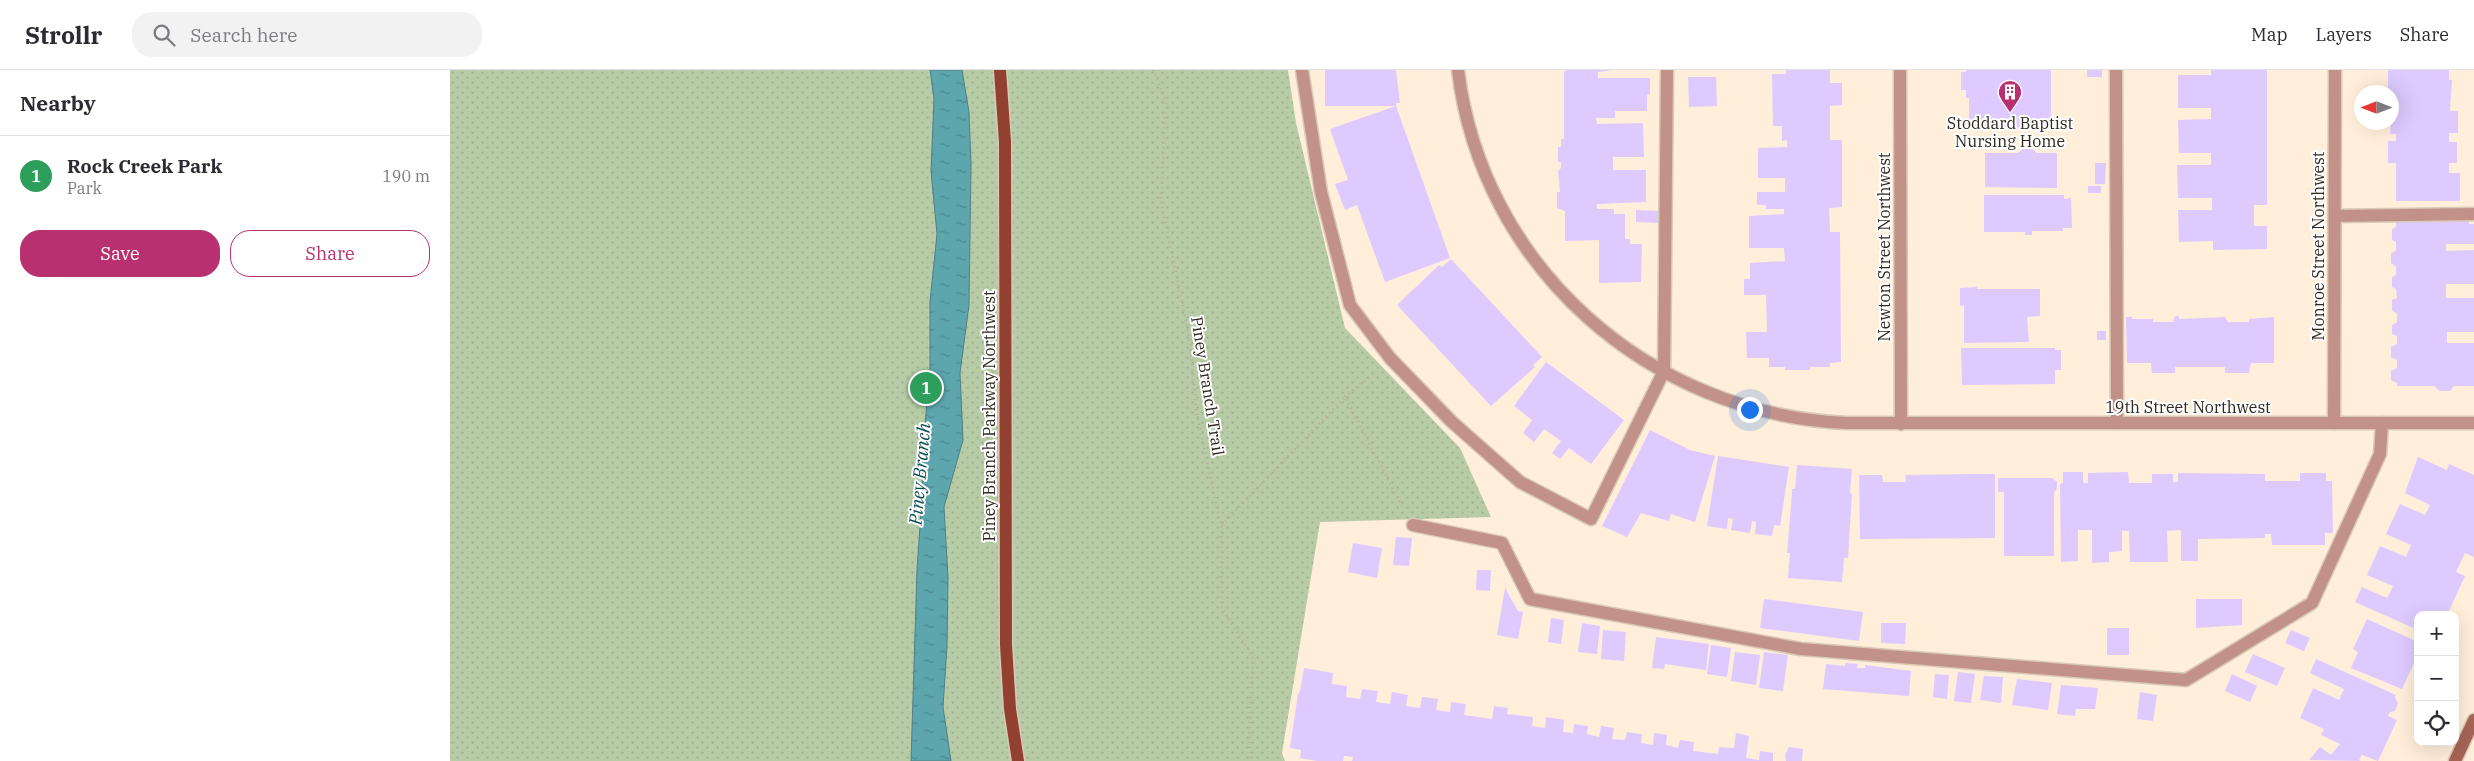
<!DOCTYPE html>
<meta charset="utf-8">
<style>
body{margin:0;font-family:"IBM Plex Serif",serif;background:#f2f2f3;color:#2b2b33}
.controls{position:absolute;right:15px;bottom:15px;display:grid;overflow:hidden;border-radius:10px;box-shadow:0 5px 20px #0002}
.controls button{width:45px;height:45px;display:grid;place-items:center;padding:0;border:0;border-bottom:1px solid #e1e1e2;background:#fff;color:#2b2b33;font:25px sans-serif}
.compass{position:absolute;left:1904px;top:15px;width:45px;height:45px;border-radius:50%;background:#fff;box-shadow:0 5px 20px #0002;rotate:270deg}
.you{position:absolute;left:1299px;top:339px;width:18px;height:18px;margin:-12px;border:4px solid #fff;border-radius:50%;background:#1a73e8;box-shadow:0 0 0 8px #1a73e833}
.badge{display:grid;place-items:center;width:32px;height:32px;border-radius:50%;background:#b8306f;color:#fff;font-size:16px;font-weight:700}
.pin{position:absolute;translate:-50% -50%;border:2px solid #fff;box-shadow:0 1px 5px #0006}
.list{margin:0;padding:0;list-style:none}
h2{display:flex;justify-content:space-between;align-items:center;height:65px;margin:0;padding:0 20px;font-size:21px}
h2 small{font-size:16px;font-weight:400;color:#7c7c81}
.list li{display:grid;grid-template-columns:32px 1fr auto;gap:15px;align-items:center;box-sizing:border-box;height:80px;padding:0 20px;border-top:1px solid #e1e1e2}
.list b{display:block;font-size:19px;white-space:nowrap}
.list p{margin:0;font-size:16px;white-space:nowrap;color:#7c7c81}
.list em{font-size:16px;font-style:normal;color:#7c7c81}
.actions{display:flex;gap:10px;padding:15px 20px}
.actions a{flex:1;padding:11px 0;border:1px solid #b8306f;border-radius:20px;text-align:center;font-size:18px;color:#b8306f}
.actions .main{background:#b8306f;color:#fff}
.icon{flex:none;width:28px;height:28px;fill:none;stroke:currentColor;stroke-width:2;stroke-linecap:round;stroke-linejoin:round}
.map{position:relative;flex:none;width:2024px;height:691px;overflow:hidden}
header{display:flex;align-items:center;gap:30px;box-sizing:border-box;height:70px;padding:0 25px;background:#fff;border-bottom:1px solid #e1e1e2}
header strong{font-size:24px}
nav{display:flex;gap:28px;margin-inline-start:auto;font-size:18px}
.search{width:350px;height:45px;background:#f2f2f3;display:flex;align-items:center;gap:12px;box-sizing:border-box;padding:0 18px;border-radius:20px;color:#7c7c81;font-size:19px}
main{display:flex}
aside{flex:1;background:#fff}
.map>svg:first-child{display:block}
.park{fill:url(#park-dots)}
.water{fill:url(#water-ripples);stroke:#4f8083}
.building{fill:#decafe}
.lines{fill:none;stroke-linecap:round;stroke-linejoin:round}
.service-casing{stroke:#d9cab8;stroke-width:15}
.minor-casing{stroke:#d9cab8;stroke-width:15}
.secondary-casing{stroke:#d9cab8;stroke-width:15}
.primary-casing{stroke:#d9cab8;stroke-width:15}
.path{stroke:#b9ac9b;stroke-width:3;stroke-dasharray:1 4;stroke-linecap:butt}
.service{stroke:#c29288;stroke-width:12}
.minor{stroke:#c29288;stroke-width:12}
.secondary{stroke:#a76455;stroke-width:12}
.primary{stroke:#924131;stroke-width:12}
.labels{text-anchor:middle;stroke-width:4;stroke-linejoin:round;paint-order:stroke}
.poi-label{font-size:16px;fill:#2f281e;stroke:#fefefe}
.street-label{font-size:16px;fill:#2f281e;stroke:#fefefe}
.water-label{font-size:18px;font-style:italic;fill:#044a50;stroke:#fefefe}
</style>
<header>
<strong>Strollr</strong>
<div class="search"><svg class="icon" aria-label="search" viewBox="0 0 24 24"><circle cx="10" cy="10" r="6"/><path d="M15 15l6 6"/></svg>Search here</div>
<nav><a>Map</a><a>Layers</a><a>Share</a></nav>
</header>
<main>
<aside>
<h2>Nearby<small></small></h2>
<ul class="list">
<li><span class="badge" style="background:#2e9e5b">1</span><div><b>Rock Creek Park</b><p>Park</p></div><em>190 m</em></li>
</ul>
<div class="actions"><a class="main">Save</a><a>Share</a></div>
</aside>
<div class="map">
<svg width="2024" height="691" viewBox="0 0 2024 691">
<defs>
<pattern id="park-dots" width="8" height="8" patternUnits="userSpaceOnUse" patternTransform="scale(1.25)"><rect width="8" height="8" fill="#b7cca6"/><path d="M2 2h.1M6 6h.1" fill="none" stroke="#9eaf8e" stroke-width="1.8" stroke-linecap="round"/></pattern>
<pattern id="water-ripples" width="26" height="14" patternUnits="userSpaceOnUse" patternTransform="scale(1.25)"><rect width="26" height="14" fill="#5da6ae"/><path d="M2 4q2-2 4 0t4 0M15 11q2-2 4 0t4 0" fill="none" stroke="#4d878d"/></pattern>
</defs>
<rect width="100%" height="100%" fill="#feeeda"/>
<polygon class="park" points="0,0 838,0 846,53 895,258 1010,378 1041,447 870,452 832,683 835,691 0,691"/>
<polygon class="water" points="480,0 512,0 519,42 521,95 519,235 510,303 513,370 494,437 498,508 497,576 493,637 501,691 461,691 467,500 472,427 473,374 480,302 480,232 487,164 481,101 484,29"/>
<g class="building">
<polygon points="875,0 946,0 950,33 946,33 946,36 875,36"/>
<polygon points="1116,0 1164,0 1148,2 1148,8 1200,8 1200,24 1197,25 1197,41 1165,41 1165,48 1146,48 1147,54 1193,53 1194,87 1163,87 1163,100 1196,100 1196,132 1147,134 1147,139 1164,139 1164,144 1175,144 1175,169 1180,169 1180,174 1192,174 1191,212 1149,213 1149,170 1115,171 1115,141 1107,138 1107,122 1110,122 1108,101 1111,98 1111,92 1108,92 1108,77 1111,77 1111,69 1114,69 1114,2"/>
<polygon points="1336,0 1380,0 1380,13 1392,13 1392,35 1380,36 1380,70 1392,70 1392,137 1379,138 1380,162 1390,162 1391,292 1380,293 1380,297 1360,297 1360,300 1335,300 1335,297 1319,297 1319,288 1297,288 1296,262 1317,262 1316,225 1294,225 1294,209 1300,209 1300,193 1335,191 1334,178 1299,178 1299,146 1334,144 1334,139 1316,139 1316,135 1307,135 1307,122 1335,122 1335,108 1308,108 1308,78 1337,77 1337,70 1332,71 1332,56 1323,56 1322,4 1336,4"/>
<polygon points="1516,0 1601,0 1601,59 1522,59 1519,57 1519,28 1516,28 1516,20 1511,20 1511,2 1516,2"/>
<rect x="1637" y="0" width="15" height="7"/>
<polygon points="1761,0 1817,0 1817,135 1804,135 1804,156 1817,156 1817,179 1763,180 1763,171 1729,172 1728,140 1762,140 1762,128 1728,128 1727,95 1761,95 1761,83 1729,83 1728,50 1761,49 1761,38 1728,38 1728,5 1761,5"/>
<polygon points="1938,0 1999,0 1999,10 2002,10 2000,41 2008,41 2008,63 1999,63 1999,72 2007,72 2007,93 1999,93 1999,103 2010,103 2010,131 1946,131 1946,93 1938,93 1938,71 1946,71 1946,64 1940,64 1942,39 1946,39 1946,30 1942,30 1942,22 1938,22"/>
<polygon points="1238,7 1266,7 1267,36 1239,37"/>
<polygon points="946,36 1000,188 935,212 907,135 895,140 885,114 898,110 880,59"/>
<polygon points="1573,79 1582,79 1587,83 1607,83 1607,118 1535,117 1535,83 1568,83"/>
<polygon points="1645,93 1656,93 1655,114 1645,114"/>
<rect x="1638" y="116" width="13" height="7"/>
<polygon points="1534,125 1614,125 1614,129 1621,128 1622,158 1613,158 1613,161 1582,161 1582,165 1575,165 1575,162 1534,162"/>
<polygon points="1186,140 1210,141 1210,153 1186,152"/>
<polygon points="2019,151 2019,154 2024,154 2024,174 1996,174 1996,181 2024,180 2024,214 1996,214 1996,228 2024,228 2024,262 1997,262 1997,273 2024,273 2024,316 2004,316 2000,321 1990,321 1984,316 1947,316 1947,313 1941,310 1941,301 1947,298 1947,290 1941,287 1941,277 1947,274 1947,266 1942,264 1942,255 1947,252 1947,244 1942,240 1942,230 1947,228 1946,219 1942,217 1942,207 1946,205 1946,197 1941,193 1941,183 1946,181 1946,172 1942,170 1942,159 1946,157 1946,152"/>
<polygon points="1001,189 1092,287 1083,295 1085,297 1041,336 947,235 989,195 992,197"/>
<polygon points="1527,217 1527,219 1590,219 1590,246 1577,247 1579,272 1514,273 1514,235 1510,236 1510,218"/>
<polygon points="1725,246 1729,246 1729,249 1775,247 1778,252 1799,252 1799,249 1824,247 1824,293 1801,293 1799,303 1775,303 1775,297 1725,297 1725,303 1702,303 1701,293 1677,293 1676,247 1682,247 1682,249 1703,249 1703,252 1723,252"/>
<rect x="1647" y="261" width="9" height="9"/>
<polygon points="1511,278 1605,278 1605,280 1611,280 1611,300 1605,300 1605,314 1512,315"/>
<polygon points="1096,292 1174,350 1141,394 1119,378 1110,389 1102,383 1111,371 1094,359 1084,372 1073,363 1082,350 1064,336"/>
<polygon points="1200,360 1240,380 1265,386 1245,452 1221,444 1219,451 1191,443 1177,467 1152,456"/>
<polygon points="1268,386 1339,397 1330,456 1324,455 1322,466 1305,464 1306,452 1302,451 1300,463 1281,460 1283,449 1278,448 1277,459 1257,456"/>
<polygon points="1968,387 1997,400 1999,394 2024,405 2024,487 2015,483 2006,502 2015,506 1997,545 1968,545 1968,560 1905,532 1912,517 1937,528 1940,523 1943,516 1917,505 1930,476 1956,487 1958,482 1961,475 1936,464 1950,434 1975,445 1980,435 1955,423"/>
<polygon points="1347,395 1402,399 1400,423 1402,424 1398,488 1394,488 1392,512 1338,508 1340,483 1337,483 1342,423 1342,419 1345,419"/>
<polygon points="1613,402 1633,402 1633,413 1638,413 1638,403 1678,402 1679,413 1702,413 1702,404 1723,404 1723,412 1728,412 1728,403 1815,404 1815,411 1850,411 1850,403 1876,403 1876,411 1882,411 1883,463 1875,463 1875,475 1822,475 1821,464 1815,464 1815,468 1748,469 1748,491 1731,491 1731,460 1717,461 1718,492 1680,492 1679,461 1672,461 1672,481 1659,482 1659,492 1642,493 1642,460 1628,460 1628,491 1611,492 1610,414 1613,413"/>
<polygon points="1522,404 1545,404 1545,468 1410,469 1409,405 1432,405 1433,412 1456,412 1455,405"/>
<polygon points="1548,408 1602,408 1607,412 1607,418 1604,423 1604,486 1554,486 1554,422 1548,422"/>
<polygon points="946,467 962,468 959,496 943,495"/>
<polygon points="903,473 932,478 927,508 898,502"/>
<polygon points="1027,500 1041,500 1040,521 1026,520"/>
<polygon points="1055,518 1068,541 1073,542 1068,569 1047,565"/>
<polygon points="1314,529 1413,542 1409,571 1310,558"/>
<polygon points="1746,529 1792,529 1792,555 1746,558"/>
<polygon points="1101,548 1114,550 1111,574 1098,572"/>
<polygon points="1917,549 1968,572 1968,584 1952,619 1901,598 1908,582 1903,579"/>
<polygon points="1132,553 1150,556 1147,584 1128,582"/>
<polygon points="1431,553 1456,553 1455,574 1431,573"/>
<rect x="1657" y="558" width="22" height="27"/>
<polygon points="1153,560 1176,562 1174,591 1151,589"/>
<polygon points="1841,560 1860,568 1854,581 1835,573"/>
<polygon points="1206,567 1259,574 1256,600 1215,594 1214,599 1202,598"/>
<polygon points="1261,575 1281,578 1277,607 1257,604"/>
<polygon points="1285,582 1310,585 1306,615 1281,611"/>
<polygon points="1314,582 1338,585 1333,621 1309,618"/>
<polygon points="1803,584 1835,598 1827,616 1795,602"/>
<polygon points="1866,589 1946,625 1945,627 1948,633 1945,641 1940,642 1938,646 1947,650 1928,691 1912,685 1909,690 1911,691 1859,690 1870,677 1881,685 1890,674 1871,665 1874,659 1850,648 1863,618 1889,630 1894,619 1860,603"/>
<polygon points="1395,593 1408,594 1407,598 1415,598 1415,595 1461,601 1459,626 1373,619 1376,594 1395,596"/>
<polygon points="854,598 883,603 882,614 897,616 896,627 910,629 912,619 928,621 926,632 940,634 942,622 958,625 956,636 970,638 972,627 988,629 986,640 1000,642 1001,632 1016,634 1014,645 1042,649 1044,636 1058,638 1057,644 1083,647 1082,656 1095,658 1096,647 1114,650 1113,662 1123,663 1124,654 1138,656 1137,664 1149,667 1151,656 1164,658 1162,669 1175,670 1177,662 1190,664 1192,664 1191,673 1203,675 1204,663 1217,665 1216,675 1228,678 1230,670 1244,672 1243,681 1268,684 1269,677 1284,678 1286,663 1299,666 1296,688 1309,690 1310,681 1323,683 1323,691 902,691 903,687 896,686 894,686 893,691 867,691 850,688 851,680 840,678 848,624 850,621"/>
<polygon points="1508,602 1525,604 1521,633 1504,631"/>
<polygon points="1485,604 1499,605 1497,629 1483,627"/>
<polygon points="1782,604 1807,616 1800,632 1775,621"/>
<polygon points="1534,606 1553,607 1551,633 1530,630"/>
<polygon points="1567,609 1602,613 1598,640 1562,635"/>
<polygon points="1611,615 1648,618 1645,639 1626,639 1625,646 1607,644"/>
<polygon points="1690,622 1707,625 1703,651 1687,649"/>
<polygon points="1339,677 1353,679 1352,691 1336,691 1335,685"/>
</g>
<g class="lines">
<g class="service-casing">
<g id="service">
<polyline points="852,0 871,122 900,235 940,288 1002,352 1070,412 1141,449 1214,301 1217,0"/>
<polyline points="1666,0 1667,353"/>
<polyline points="1885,146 2024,144"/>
<polyline points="963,455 1052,473 1080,529 1351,579 1736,610 1862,533 1930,384 1932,353"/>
</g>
</g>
<g class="minor-casing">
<g id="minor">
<path d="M1008,0C1032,198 1200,344 1396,353H2024"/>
<polyline points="1450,0 1451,354"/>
<polyline points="1884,353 1885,0"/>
</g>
</g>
<g class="secondary-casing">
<polyline id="secondary" points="2005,691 2024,650"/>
</g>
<g class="primary-casing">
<polyline id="primary" points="550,0 555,72 556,575 560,639 568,691"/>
</g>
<g class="path">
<polyline points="703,0 716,32 711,131 740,271 746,340 771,456 771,536 803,587 799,666 802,691"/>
<polyline points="895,327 925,302"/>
<polyline points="772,455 895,327 952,436"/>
</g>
<use href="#service" class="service"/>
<use href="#minor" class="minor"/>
<use href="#secondary" class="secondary"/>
<use href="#primary" class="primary"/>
</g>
<defs>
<g id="building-pin" transform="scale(1.25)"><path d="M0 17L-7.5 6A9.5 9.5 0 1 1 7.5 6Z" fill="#b8306f" stroke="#fefefe"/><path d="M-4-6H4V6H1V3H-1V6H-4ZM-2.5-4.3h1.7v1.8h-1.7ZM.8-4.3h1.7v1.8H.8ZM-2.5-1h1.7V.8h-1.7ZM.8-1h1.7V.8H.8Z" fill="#fff"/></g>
</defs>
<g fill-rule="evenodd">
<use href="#building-pin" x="1560" y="22"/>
</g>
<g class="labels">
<g class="poi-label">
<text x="1560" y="59">Stoddard Baptist<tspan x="1560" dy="18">Nursing Home</tspan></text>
</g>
<g class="street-label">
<text transform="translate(1868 176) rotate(-90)" y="6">Monroe Street Northwest</text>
<text transform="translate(1434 177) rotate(-90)" y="6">Newton Street Northwest</text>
<text transform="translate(758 316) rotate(81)" y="6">Piney Branch Trail</text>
<text x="1738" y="343">19th Street Northwest</text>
<text transform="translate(539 346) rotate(-90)" y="6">Piney Branch Parkway Northwest</text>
</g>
<g class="water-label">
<text transform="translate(470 404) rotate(-85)" y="6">Piney Branch</text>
</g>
</g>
</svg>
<div class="controls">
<button>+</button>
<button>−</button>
<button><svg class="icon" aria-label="locate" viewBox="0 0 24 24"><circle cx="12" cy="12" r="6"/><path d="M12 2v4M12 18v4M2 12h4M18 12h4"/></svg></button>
</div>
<svg class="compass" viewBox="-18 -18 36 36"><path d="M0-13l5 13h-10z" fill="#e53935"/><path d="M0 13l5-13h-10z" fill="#7c7c81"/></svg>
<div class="you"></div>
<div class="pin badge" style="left:476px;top:318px;background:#2e9e5b">1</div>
</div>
</main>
